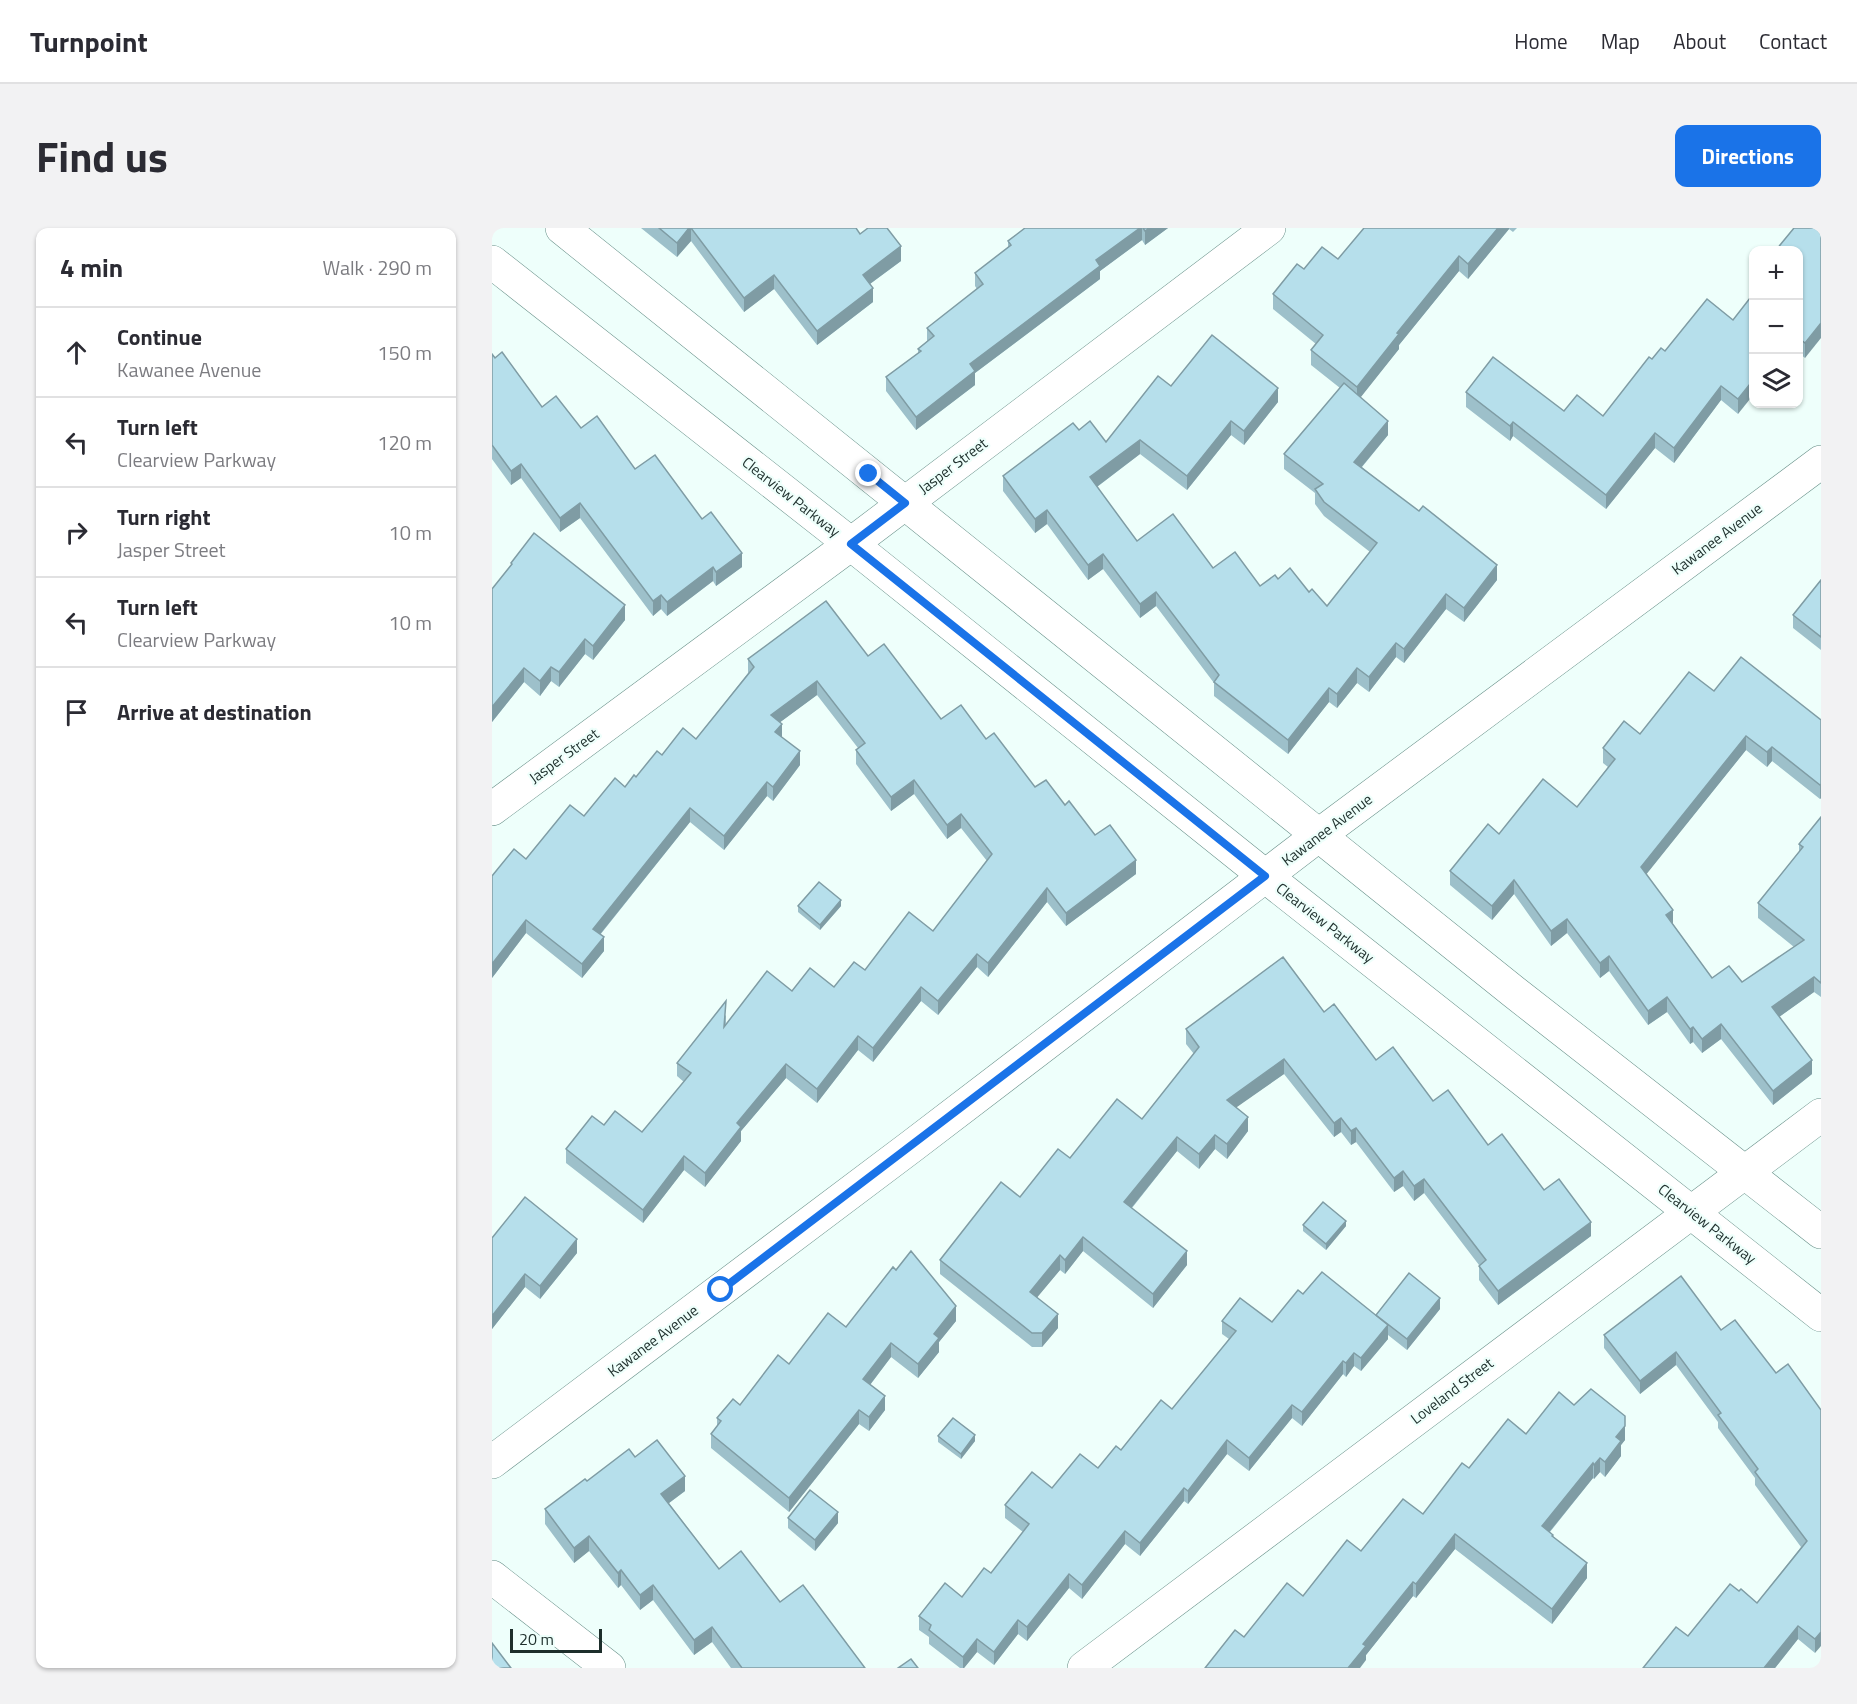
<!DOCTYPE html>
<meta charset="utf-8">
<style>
body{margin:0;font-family:"Titillium Web",sans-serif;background:#f2f2f3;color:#2b2b33}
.controls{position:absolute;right:18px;top:18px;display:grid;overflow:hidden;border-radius:12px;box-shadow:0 2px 4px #0004}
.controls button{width:54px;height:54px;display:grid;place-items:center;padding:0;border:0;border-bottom:2px solid #e1e1e2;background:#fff;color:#2b2b33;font:30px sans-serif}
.scale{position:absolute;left:18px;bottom:15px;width:92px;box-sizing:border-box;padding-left:6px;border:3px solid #1d2e2b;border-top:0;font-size:16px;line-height:21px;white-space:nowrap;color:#1d2e2b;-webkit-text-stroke:4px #eefffb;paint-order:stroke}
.stop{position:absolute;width:18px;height:18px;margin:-14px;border:4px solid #1a73e8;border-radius:50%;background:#fff}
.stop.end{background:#1a73e8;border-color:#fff;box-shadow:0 2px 6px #0008}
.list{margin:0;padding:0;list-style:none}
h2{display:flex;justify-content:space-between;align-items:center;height:78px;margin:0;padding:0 24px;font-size:26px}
h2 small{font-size:20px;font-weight:400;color:#7c7c81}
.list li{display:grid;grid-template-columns:39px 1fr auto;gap:18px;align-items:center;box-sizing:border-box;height:90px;padding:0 24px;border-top:2px solid #e1e1e2}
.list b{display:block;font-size:22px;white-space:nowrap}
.list p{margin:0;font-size:20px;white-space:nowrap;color:#7c7c81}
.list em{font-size:20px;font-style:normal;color:#7c7c81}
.icon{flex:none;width:33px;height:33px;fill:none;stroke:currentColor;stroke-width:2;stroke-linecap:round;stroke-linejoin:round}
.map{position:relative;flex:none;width:1329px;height:1440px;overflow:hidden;border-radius:12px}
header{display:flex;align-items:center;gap:36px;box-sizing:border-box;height:84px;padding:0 30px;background:#fff;border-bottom:2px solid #e1e1e2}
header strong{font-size:28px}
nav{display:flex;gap:33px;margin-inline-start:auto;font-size:21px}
.intro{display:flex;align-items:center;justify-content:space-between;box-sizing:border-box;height:144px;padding:0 36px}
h1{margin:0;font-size:42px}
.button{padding:15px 27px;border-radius:12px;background:#1a73e8;color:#fff;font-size:21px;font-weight:700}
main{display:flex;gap:36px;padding:0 36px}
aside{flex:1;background:#fff;border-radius:12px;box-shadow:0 2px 4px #0004}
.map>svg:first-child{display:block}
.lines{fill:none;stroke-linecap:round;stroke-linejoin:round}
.minor-casing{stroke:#689089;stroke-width:34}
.major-casing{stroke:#689089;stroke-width:34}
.minor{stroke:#fff;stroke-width:33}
.major{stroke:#fff;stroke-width:33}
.wall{fill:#9dc0ca}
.shaded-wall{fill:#7f9ca4}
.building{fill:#b6dfeb;stroke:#7f9ca4;stroke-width:1.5}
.route{stroke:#1a73e8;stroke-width:8}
.labels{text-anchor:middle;stroke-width:4.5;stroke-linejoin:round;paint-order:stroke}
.street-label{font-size:15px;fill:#1d2e2b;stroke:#eefffb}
</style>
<header>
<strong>Turnpoint</strong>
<nav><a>Home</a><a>Map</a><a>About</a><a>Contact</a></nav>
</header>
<div class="intro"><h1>Find us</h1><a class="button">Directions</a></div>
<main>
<aside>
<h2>4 min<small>Walk · 290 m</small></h2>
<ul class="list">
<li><svg class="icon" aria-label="ahead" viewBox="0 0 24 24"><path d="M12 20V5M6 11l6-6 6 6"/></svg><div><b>Continue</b><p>Kawanee Avenue</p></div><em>150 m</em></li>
<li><svg class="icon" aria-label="left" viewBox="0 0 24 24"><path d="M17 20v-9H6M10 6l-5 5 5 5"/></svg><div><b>Turn left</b><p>Clearview Parkway</p></div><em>120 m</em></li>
<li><svg class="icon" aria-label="right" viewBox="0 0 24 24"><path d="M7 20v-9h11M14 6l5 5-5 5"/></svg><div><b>Turn right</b><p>Jasper Street</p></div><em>10 m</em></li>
<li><svg class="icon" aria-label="left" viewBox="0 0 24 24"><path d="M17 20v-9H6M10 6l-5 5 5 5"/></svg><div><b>Turn left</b><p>Clearview Parkway</p></div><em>10 m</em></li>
<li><svg class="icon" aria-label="arrive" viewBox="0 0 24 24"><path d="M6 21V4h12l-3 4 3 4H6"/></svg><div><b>Arrive at destination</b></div></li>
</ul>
</aside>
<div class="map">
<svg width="1329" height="1440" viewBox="0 0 1329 1440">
<rect width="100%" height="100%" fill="#eefffb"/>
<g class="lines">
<g class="minor-casing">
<g id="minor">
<polyline points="0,581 359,316 777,0"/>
<polyline points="0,1234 420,918 827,607 1329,234"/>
<polyline points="0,1349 117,1440"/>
<polyline points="592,1440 1329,887"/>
</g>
</g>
<g class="major-casing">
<g id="major">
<polyline points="70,0 1022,764 1329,1004"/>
<polyline points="0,34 359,316 773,648 1329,1087"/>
</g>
</g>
<use href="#minor" class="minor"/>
<use href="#major" class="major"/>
</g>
<g class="wall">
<polygon points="149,0 364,0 368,6 409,33 378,56 381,74 325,117 282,61 252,84 199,13 185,29"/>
<polygon points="533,0 676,0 653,17 650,12 608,43 608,51 483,145 483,157 424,202 394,163 394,149 426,125 426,121 435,113 435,100 485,61 483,58 483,45 516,20 516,13"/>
<polygon points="872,0 1025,0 1021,4 1017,1 976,51 967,43 907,117 907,121 868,169 896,207 870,239 1005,352 972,394 954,381 912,435 904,429 877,464 865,455 845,480 837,474 796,526 722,468 722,455 664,378 648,390 611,341 596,352 555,296 543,305 511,263 511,248 587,202 614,214 679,158 786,174 752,217 739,207 695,262 648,226 605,259 645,313 721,340 768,358 786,351 817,364 835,378 878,324 832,288 823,276 823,265 792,241 792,226 848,160 819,137 819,122 824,116 781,81 781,66 812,41 846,31"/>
<polygon points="1302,0 1329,0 1313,130 1308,126"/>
<polygon points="1262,65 1246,186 1229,172 1182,235 1163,220 1114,281 1021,208 1018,213 974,179 974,164 1072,183 1111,188 1160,131 1173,123 1241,92"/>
<polygon points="0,126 50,179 89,200 143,241 210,291 250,339 224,358 221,353 175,388 169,381 161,388 88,290 68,304 29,250 19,257 0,231"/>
<polygon points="19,335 133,392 101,432 93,426 67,459 59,453 48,468 32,454 0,494 0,361 19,338"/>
<polygon points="1329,352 1329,422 1301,400 1301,387"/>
<polygon points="376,428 449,491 494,511 543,559 573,577 644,646 574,698 555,674 496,749 485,739 446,787 429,773 381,834 366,822 325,875 294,850 249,903 249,913 213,959 192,942 151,995 74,935 74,921 112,897 150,904 192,854 185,848 185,835 234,787 234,797 300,763 342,759 373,742 441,703 495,633 469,600 455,611 422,566 399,583 364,536 364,522 366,520 325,467 288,494 290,509 308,537 281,573 275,568 232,622 198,594 108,707 112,723 90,750 34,705 0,750 34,631 133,559 170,527 204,511 256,445 256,431"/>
<polygon points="1222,463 1329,492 1329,570 1328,571 1280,533 1275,539 1254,522 1154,646 1181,696 1220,750 1250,754 1302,719 1266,690 1266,675 1307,624 1307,616 1329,589 1329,769 1322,764 1287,789 1320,846 1281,877 1229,811 1210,825 1201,814 1198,816 1175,784 1156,797 1117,743 1108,750 1075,705 1059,718 1022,666 1000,692 958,657 958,643 1007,606 1085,579 1116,539 1111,535 1111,520 1148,506"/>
<polygon points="306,678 349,678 328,702 306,684"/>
<polygon points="832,784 884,832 941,873 1052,962 1099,1008 1006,1077 987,1052 987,1037 932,965 922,973 911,958 902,964 864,914 859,917 849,904 842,909 792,846 744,879 756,903 735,931 723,921 707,941 685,923 640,980 695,1037 661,1080 591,1023 573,1046 568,1042 545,1069 566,1100 550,1119 540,1119 448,1046 448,1032 578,930 650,891 702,826 694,816 694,801"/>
<polygon points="811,997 854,998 834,1022 811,1003"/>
<polygon points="0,1010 85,1025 48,1071 33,1059 0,1101"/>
<polygon points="811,1066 884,1088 948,1081 915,1122 896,1107 896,1111 869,1143 862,1138 854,1149 851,1146 810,1198 800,1190 757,1243 735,1226 696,1276 692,1273 648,1328 633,1316 590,1371 577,1360 535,1413 526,1406 502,1437 485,1424 472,1440 468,1440 437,1416 437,1409 427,1402 427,1388 470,1369 499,1345 531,1304 513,1290 513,1277 560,1260 606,1240 680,1181 737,1111 730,1106 730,1093 780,1094"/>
<polygon points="464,1093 447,1114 447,1124 426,1150 399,1129 378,1157 393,1182 377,1203 367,1196 297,1284 219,1220 219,1206 225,1198 225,1190 248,1177 297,1136 354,1099"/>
<polygon points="1229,1102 1329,1182 1323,1425 1306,1411 1283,1440 1151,1440 1196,1408 1247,1363 1265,1375 1309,1319 1263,1257 1263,1250 1226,1200 1226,1194 1184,1137 1148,1166 1112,1120 1112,1107"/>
<polygon points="1082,1177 1133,1212 1129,1217 1129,1228 1113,1249 1108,1244 1102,1251 1101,1250 1058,1304 1095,1350 1060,1396 963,1321 924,1370 921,1368 874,1427 874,1432 752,1409 811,1368 869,1323 931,1286 977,1240"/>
<polygon points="446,1208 483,1213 469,1231 446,1214"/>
<polygon points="143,1229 193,1263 177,1275 227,1341 288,1374 373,1440 239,1440 220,1414 202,1427 161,1372 148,1382 129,1357 126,1360 97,1323 82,1335 53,1296 53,1281 95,1253"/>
<polygon points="296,1290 346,1295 323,1323 296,1300"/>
</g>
<g class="shaded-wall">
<polygon points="197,0 199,0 199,13 185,29 185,15"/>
<polygon points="648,0 650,0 650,12 608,43 608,51 483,145 483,157 424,202 424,189 478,136 604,32"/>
<polygon points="658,0 676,0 653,17 653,3"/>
<polygon points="1006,0 1017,0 1017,1 976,51 976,36"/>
<polygon points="409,18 409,33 371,61 371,47"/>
<polygon points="967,28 967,43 907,117 907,121 865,174 865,159 905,105"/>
<polygon points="282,47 282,61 252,84 252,70"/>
<polygon points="381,60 381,74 325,117 325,103"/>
<polygon points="1329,95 1329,110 1313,130 1313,115"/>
<polygon points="1308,111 1308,126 1306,127 1306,113"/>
<polygon points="1262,151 1262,166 1246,186 1246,171"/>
<polygon points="1229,158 1229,172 1182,235 1182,220"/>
<polygon points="786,160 786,174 752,217 752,203"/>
<polygon points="739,193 739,207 695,262 695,248"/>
<polygon points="896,193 896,207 862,248 862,234"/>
<polygon points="1021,194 1021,208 1018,213 1018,198"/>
<polygon points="1163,205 1163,220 1114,281 1114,267"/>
<polygon points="648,212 648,226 598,264 598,249"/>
<polygon points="29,236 29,250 19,257 19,243"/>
<polygon points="88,275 88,290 68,304 68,290"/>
<polygon points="555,282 555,296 543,305 543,291"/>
<polygon points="250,325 250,339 224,358 224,344"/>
<polygon points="611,326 611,341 596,352 596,337"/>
<polygon points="1005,337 1005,352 972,394 972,380"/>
<polygon points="221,339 221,353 175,388 175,374"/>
<polygon points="664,364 664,378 648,390 648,376"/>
<polygon points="954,366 954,381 912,435 912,421"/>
<polygon points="169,367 169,381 161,388 161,373"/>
<polygon points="133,377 133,392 101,432 101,418"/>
<polygon points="93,411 93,426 67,459 67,444"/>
<polygon points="904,415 904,429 877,464 877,449"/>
<polygon points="59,439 59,453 48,468 48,453"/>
<polygon points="32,440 32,454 0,494 0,479"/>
<polygon points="865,440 865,455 845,480 845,466"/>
<polygon points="325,453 325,467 279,501 279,487"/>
<polygon points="837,460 837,474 796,526 796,512"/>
<polygon points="290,496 290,510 283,504"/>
<polygon points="1254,508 1254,522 1149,653 1149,639"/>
<polygon points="1280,519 1280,533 1275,539 1275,524"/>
<polygon points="308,523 308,537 281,573 281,559"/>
<polygon points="422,552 422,566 399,583 399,569"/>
<polygon points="275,554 275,568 232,622 232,608"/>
<polygon points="1329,556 1329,570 1328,571 1328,557"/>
<polygon points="198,580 198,594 101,715 101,701"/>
<polygon points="469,586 469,600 455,611 455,597"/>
<polygon points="644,632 644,646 574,698 574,685"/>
<polygon points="1022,652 1022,666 1000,692 1000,678"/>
<polygon points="555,660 555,674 496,749 496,735"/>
<polygon points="349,672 349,678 328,702 328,697"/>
<polygon points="1181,682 1181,696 1174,687"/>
<polygon points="1075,691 1075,705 1059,718 1059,703"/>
<polygon points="34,692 34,705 0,750 0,736"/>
<polygon points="112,709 112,723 90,750 90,736"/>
<polygon points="485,726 485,739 446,787 446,773"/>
<polygon points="1117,728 1117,743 1108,750 1108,735"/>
<polygon points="1322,749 1322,764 1280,794 1280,779"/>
<polygon points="429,759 429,773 381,834 381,820"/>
<polygon points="1175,769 1175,784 1156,797 1156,783"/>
<polygon points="1229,796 1229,811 1210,825 1210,811"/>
<polygon points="1201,799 1201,814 1198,816 1198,801"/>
<polygon points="366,808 366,822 325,875 325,861"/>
<polygon points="792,831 792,846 735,886 735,872"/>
<polygon points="1320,832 1320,846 1281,877 1281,863"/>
<polygon points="294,836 294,850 249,903 249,913 213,959 213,945 245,895"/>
<polygon points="756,889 756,903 735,931 735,916"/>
<polygon points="849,890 849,904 842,909 842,895"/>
<polygon points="864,900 864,914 859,917 859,903"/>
<polygon points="723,907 723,921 707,941 707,926"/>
<polygon points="685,909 685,923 632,989 632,974"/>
<polygon points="192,928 192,942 151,995 151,982"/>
<polygon points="911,943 911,958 902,964 902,950"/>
<polygon points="932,951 932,965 922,973 922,958"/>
<polygon points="854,993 854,998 834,1022 834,1016"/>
<polygon points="1099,994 1099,1008 1006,1077 1006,1063"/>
<polygon points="591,1009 591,1023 573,1046 573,1032"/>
<polygon points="85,1011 85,1025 48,1071 48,1058"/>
<polygon points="695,1023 695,1037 661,1080 661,1066"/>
<polygon points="568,1027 568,1042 538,1078 538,1064"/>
<polygon points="33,1046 33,1059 0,1101 0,1088"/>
<polygon points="948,1070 948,1081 915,1122 915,1111"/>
<polygon points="464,1078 464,1093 447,1114 447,1124 426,1150 426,1136 442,1106"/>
<polygon points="566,1086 566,1100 550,1119 550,1105"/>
<polygon points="896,1097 896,1111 869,1143 869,1130"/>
<polygon points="399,1115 399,1129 371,1166 371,1151"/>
<polygon points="1184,1124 1184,1137 1148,1166 1148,1153"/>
<polygon points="862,1125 862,1138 854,1149 854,1135"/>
<polygon points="851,1133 851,1146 810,1198 810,1184"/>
<polygon points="393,1168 393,1182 377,1203 377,1189"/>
<polygon points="800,1177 800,1190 757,1243 757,1230"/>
<polygon points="367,1182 367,1196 297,1284 297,1270"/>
<polygon points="1133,1198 1133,1212 1129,1217 1129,1228 1113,1249 1113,1234 1124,1209"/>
<polygon points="483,1207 483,1213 469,1231 469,1226"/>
<polygon points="735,1212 735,1226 696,1276 696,1263"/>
<polygon points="1108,1230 1108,1244 1102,1251 1102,1237"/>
<polygon points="1101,1235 1101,1250 1050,1313 1050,1298"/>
<polygon points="193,1248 193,1263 169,1281 169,1266"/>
<polygon points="692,1260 692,1273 648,1328 648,1315"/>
<polygon points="346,1284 346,1295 323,1323 323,1312"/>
<polygon points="633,1303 633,1316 590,1371 590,1357"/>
<polygon points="963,1306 963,1321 924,1370 924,1356"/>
<polygon points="97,1308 97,1323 82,1335 82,1320"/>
<polygon points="1095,1335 1095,1350 1060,1396 1060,1381"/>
<polygon points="129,1342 129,1357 126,1360 126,1345"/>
<polygon points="577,1346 577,1360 535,1413 535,1399"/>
<polygon points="921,1354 921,1368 874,1427 874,1432 868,1440 856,1440 871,1416"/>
<polygon points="161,1357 161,1372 148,1382 148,1367"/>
<polygon points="526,1392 526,1406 502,1437 502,1424"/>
<polygon points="1306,1398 1306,1411 1283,1440 1272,1440"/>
<polygon points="220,1399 220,1414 202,1427 202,1412"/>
<polygon points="1329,1404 1329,1418 1323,1425 1323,1411"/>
<polygon points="485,1411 485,1424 472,1440 471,1440 471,1429"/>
</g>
<g class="building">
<polygon points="167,0 197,0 185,15"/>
<polygon points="199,0 364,0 368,6 376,0 395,0 409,18 371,47 381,60 325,103 282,47 252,70"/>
<polygon points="533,0 648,0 604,32 608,38 478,136 483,143 424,189 394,149 429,123 426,121 442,108 435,100 491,56 483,45 519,17 516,13"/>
<polygon points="651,0 658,0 653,3"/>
<polygon points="872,0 1006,0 976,36 967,28 905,105 907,106 865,159 819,122 831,107 781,66 805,36 812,41 830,19 846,31"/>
<polygon points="1302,0 1329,0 1329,95 1313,115 1308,111 1306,113 1306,22 1284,22"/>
<polygon points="1262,65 1262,151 1246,171 1229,158 1182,220 1163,205 1114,267 1021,194 1018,198 974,164 1001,129 1072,183 1085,167 1111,188 1157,129 1160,131 1169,120 1173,123 1215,71 1241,92"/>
<polygon points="720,107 786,160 752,203 739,193 695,248 648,212 598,249 645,313 681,286 721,340 743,324 768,358 783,347 786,351 798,340 817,364 820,361 835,378 885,315 832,274 823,261 831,256 792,226 852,155 896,193 862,234 927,283 931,278 1005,337 972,380 954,366 912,421 904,415 877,449 865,440 845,466 837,460 796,512 722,454 727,447 664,364 648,376 611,326 596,337 555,282 543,291 511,248 581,195 587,202 598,193 614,214 666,148 679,158"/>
<polygon points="10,124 50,179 64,168 89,200 105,188 143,241 163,227 210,291 219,284 250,325 224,344 221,339 175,374 169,367 161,373 88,275 68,290 29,236 19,243 0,217 0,126 3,130"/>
<polygon points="42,305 133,377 101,418 93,411 67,444 59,439 48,453 32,440 0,479 0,361 20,336 19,335"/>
<polygon points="1329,352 1329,409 1301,387"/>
<polygon points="334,373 376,428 392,416 449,491 469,477 494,511 502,505 543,559 554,552 573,577 577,573 603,607 618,597 644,632 574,685 555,660 496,735 485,726 446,773 429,759 381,820 366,808 325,861 294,836 245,895 249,899 213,945 192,928 151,982 74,921 100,888 112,897 123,883 150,904 199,845 185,835 234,773 232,799 275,743 300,763 318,740 342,759 362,734 373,742 417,684 441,703 500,626 469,586 455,597 422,552 399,569 364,522 373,515 325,453 279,487 290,496 283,504 308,523 281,559 275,554 232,608 198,580 101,701 112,709 90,736 34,692 0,736 0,648 22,621 34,631 78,577 92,588 123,550 133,559 142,547 144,549 165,523 170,527 191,500 204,511 262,439 256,431"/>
<polygon points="1249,429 1329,492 1329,556 1328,557 1280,519 1275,524 1254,508 1149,639 1181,682 1174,687 1220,750 1237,738 1250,754 1312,712 1266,675 1311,619 1307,616 1329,589 1329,755 1322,749 1280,779 1320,832 1281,863 1229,796 1210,811 1201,799 1198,801 1175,769 1156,783 1117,728 1108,735 1075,691 1059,703 1022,652 1000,678 958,643 996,596 1007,606 1051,551 1085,579 1123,531 1111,520 1132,493 1148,506 1197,444 1222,463"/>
<polygon points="327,654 349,672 328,697 306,678"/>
<polygon points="791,729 832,784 842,776 884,832 901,819 941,873 956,862 996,917 1010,906 1052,962 1067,951 1099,994 1006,1063 987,1038 994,1032 932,951 922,958 911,943 902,950 864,900 859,903 849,890 842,895 792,831 735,872 756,889 735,916 723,907 707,926 685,909 632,974 695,1023 661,1066 591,1009 573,1032 568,1027 538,1064 566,1086 550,1105 540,1105 448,1032 509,954 528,969 566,921 578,930 625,871 650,891 707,819 694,801"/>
<polygon points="33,969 85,1011 48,1058 33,1046 0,1088 0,1010"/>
<polygon points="831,974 854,993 834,1016 811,997"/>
<polygon points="419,1023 464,1078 442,1106 447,1110 426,1136 399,1115 371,1151 393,1168 377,1189 367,1182 297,1270 219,1206 229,1193 225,1190 241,1171 248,1177 286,1127 297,1136 336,1085 354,1099 401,1039 404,1042"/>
<polygon points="830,1044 896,1097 869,1130 862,1125 854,1135 851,1133 810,1184 800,1177 757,1230 735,1212 696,1263 692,1260 648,1315 633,1303 590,1357 577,1346 535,1399 526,1392 502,1424 485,1411 471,1429 437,1402 439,1397 427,1388 453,1355 470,1369 492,1340 499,1345 537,1296 513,1277 540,1244 560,1260 588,1226 606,1240 624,1218 629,1222 669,1172 680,1181 744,1103 730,1093 748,1070 780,1094 806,1062 811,1066"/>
<polygon points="917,1045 948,1070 915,1111 884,1087"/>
<polygon points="1189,1048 1229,1102 1243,1092 1284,1145 1296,1136 1329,1182 1329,1404 1323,1411 1306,1398 1272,1440 1151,1440 1184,1399 1196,1408 1238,1356 1247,1363 1249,1361 1265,1375 1315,1313 1263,1244 1266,1241 1226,1187 1229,1185 1184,1124 1148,1153 1112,1107"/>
<polygon points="1099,1161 1133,1188 1133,1198 1124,1209 1129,1213 1113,1234 1108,1230 1102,1237 1101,1235 1050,1298 1061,1307 1060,1308 1095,1335 1060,1381 963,1306 924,1356 921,1354 871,1416 874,1418 856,1440 713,1440 743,1402 752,1409 795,1355 811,1368 855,1312 869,1323 911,1271 931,1286 970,1235 977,1240 1016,1191 1034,1206 1067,1164 1082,1177"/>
<polygon points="461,1190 483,1207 469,1226 446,1208"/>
<polygon points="165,1212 193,1248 169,1266 227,1341 249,1323 288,1374 311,1357 373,1440 250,1440 220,1399 202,1412 161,1357 148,1367 129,1342 126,1345 97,1308 82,1320 53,1281 93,1251 95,1253 137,1221 143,1229"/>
<polygon points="318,1262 346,1284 323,1312 296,1290"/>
<polygon points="0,1415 19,1440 0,1440"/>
<polygon points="419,1431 426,1440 406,1440"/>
</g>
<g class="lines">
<polyline class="route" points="229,1062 773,648 359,316 413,275 377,246"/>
</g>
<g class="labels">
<g class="street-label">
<text transform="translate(461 238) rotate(-37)" y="5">Jasper Street</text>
<text transform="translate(299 269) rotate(38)" y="5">Clearview Parkway</text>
<text transform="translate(1225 311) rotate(-37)" y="5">Kawanee Avenue</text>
<text transform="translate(72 528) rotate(-36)" y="5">Jasper Street</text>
<text transform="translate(835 602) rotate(-37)" y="5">Kawanee Avenue</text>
<text transform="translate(833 695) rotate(38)" y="5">Clearview Parkway</text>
<text transform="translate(1215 996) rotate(38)" y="5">Clearview Parkway</text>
<text transform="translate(161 1113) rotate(-37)" y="5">Kawanee Avenue</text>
<text transform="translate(960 1163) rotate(-37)" y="5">Loveland Street</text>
</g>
</g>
</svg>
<div class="controls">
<button>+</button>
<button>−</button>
<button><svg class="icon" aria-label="layers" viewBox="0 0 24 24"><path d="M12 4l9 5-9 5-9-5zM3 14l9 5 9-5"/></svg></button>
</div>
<div class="scale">20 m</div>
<div class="stop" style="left:229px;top:1062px"></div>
<div class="stop end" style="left:377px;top:246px"></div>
</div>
</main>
